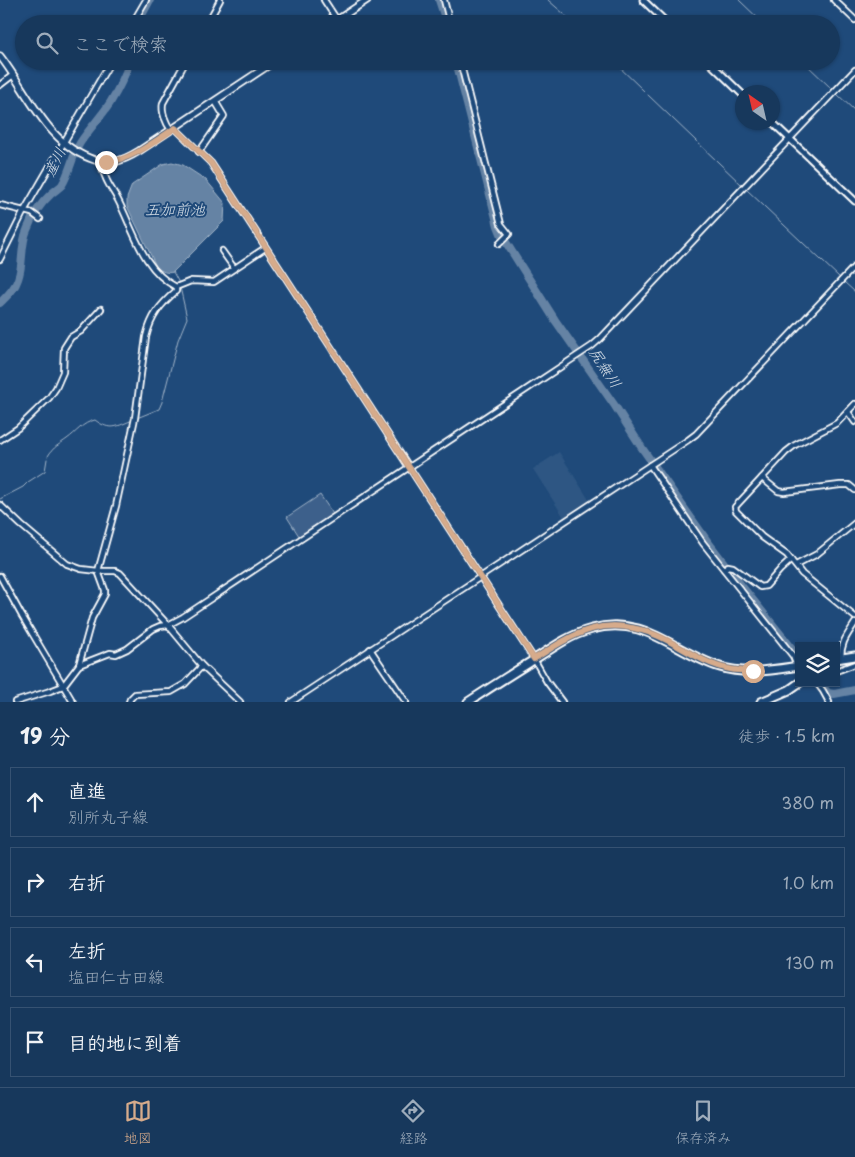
<!DOCTYPE html>
<html lang="ja">
<meta charset="utf-8">
<style>
body{margin:0;font-family:"Playpen Sans","Klee One",sans-serif;background:#244365;color:#f1f3f6}
.controls{position:absolute;right:15px;bottom:15px;display:grid;overflow:hidden;border-radius:0px;box-shadow:0 1px 4px #0004}
.controls button{width:45px;height:45px;display:grid;place-items:center;padding:0;border:0;border-bottom:1px solid #365272;background:#17385c;color:#f1f3f6;font:25px sans-serif}
.compass{position:absolute;left:735px;top:85px;width:45px;height:45px;border-radius:50%;background:#17385c;box-shadow:0 1px 4px #0004;rotate:326deg}
.stop{position:absolute;width:15px;height:15px;margin:-11px;border:4px solid #d6ab8b;border-radius:50%;background:#fff}
.stop.end{background:#d6ab8b;border-color:#fff;box-shadow:0 1px 5px #0008}
.list{margin:0;padding:0;list-style:none}
h2{display:flex;justify-content:space-between;align-items:center;height:65px;margin:0;padding:0 20px;font-size:21px}
h2 small{font-size:16px;font-weight:400;color:#9eacbb}
.list li{display:grid;grid-template-columns:32px 1fr auto;gap:15px;align-items:center;box-sizing:border-box;height:70px;margin:0 10px 10px;padding:0 10px;border:1px solid #365272;border-radius:0px}
.list b{display:block;font-size:19px;white-space:nowrap}
.list p{margin:0;font-size:16px;white-space:nowrap;color:#9eacbb}
.list em{font-size:16px;font-style:normal;color:#9eacbb}
.icon{flex:none;width:28px;height:28px;fill:none;stroke:currentColor;stroke-width:2;stroke-linecap:round;stroke-linejoin:round}
.map{position:relative;flex:none;width:855px;height:702px;overflow:hidden}
.search{position:absolute;background:#17385c;box-shadow:0 1px 4px #0004;left:15px;right:15px;top:15px;height:55px;display:flex;align-items:center;gap:12px;box-sizing:border-box;padding:0 18px;border-radius:28px;color:#9eacbb;font-size:19px}
.sheet{height:385px;background:#17385c}
nav{display:flex;justify-content:space-around;align-items:center;box-sizing:border-box;height:70px;border-top:1px solid #365272;background:#17385c;font-size:14px;color:#9eacbb}
nav a{display:grid;justify-items:center;gap:2px}
nav .on{color:#d6ab8b}
.map>svg:first-child{display:block}
.built{fill:#2e5683}
.green{fill:#3c618b;stroke:#9eb0c5}
.water{fill:#6583a4;stroke:#a3b5c8}
.lines{fill:none;stroke-linecap:round;stroke-linejoin:round}
.stream{stroke:#a3b5c8;stroke-width:1}
.river{stroke:#6583a4;stroke-width:8}
.minor-casing{stroke:#fff;stroke-width:8}
.tertiary-casing{stroke:#fff;stroke-width:9}
.secondary-casing{stroke:#fff;stroke-width:9}
.primary-casing{stroke:#fff;stroke-width:11}
.minor{stroke:#1f4a7a;stroke-width:4.5}
.tertiary{stroke:#1f4a7a;stroke-width:5}
.secondary{stroke:#1f4a7a;stroke-width:5.5}
.primary{stroke:#1f4a7a;stroke-width:7}
.route{stroke:#d6ab8b;stroke-width:6}
.labels{text-anchor:middle;stroke-width:4;stroke-linejoin:round;paint-order:stroke}
.water-label{font-size:15px;font-style:italic;fill:#d8e0e8;stroke:#1f4a7a}
</style>
<div class="map">
<svg width="855" height="702" viewBox="0 0 855 702">
<rect width="100%" height="100%" fill="#1f4a7a"/>
<filter id="ink" filterUnits="userSpaceOnUse"><feTurbulence type="fractalNoise" baseFrequency=".02" numOctaves="2"/><feDisplacementMap in="SourceGraphic" scale="10" xChannelSelector="R" yChannelSelector="G"/><feConvolveMatrix kernelMatrix="1 2 1 2 8 2 1 2 1" color-interpolation-filters="sRGB"/></filter>
<g filter="url(#ink)">
<polygon class="built" points="559,452 591,503 565,519 533,469"/>
<polygon class="green" points="320,495 333,514 299,536 287,517"/>
<path class="water" d="M172,162L183,165L206,180L225,203L224,221L173,272C167,274 162,271 157,268L127,206V198L132,185L163,164Z"/>
<g class="lines">
<g class="stream">
<polyline points="548,0 564,14"/>
<polyline points="739,0 764,24"/>
<polyline points="566,16 574,24"/>
<polyline points="613,61 644,91"/>
<polyline points="803,61 833,90"/>
<polyline points="837,94 855,111"/>
<polyline points="648,95 742,185"/>
<polyline points="746,189 840,278"/>
<polyline points="173,272 179,283"/>
<polyline points="844,282 855,292"/>
<polyline points="137,418 159,409 162,402 178,340 187,318 180,287"/>
<path d="M48,456C54,446 59,445 67,439C77,432 82,423 95,420C111,432 117,426 133,420"/>
<polyline points="0,499 23,487 28,482 45,471 47,459"/>
<polyline points="828,693 832,702"/>
</g>
<g class="river">
<polyline points="439,0 447,24"/>
<polyline points="137,24 150,0"/>
<polyline points="456,61 498,226 502,236 555,320 615,406 642,448 708,542 740,584 799,657"/>
<path d="M0,303C7,296 15,289 18,279C24,263 20,246 27,230C32,217 40,204 50,195C54,191 58,189 62,185C70,172 72,156 80,143C89,129 101,117 110,103C118,90 125,76 130,61"/>
<polyline points="820,683 828,693 834,694 855,690"/>
</g>
<g class="minor-casing">
<g id="minor">
<polyline points="324,0 337,20"/>
<polyline points="444,0 450,24"/>
<polyline points="834,0 855,20"/>
<polyline points="132,24 146,0"/>
<polyline points="207,24 220,0"/>
<polyline points="460,61 501,224 509,234 499,244"/>
<polyline points="0,85 13,75"/>
<polyline points="175,128 211,163 534,659 547,682 562,702"/>
<path d="M171,130C166,123 161,112 163,103L186,61"/>
<polyline points="199,152 224,116 215,101"/>
<path d="M100,161C102,166 103,172 105,176C108,185 114,192 118,200C134,231 143,270 176,287"/>
<polyline points="0,205 32,213 40,219"/>
<polyline points="222,251 234,268"/>
<polyline points="0,259 24,211 111,61"/>
<polyline points="855,404 837,423 795,445 786,452 735,507 736,511 762,537 787,555 802,574 855,617"/>
<polyline points="848,412 855,422"/>
<polyline points="0,440 18,428 49,398 56,388 63,372 64,348 71,337 81,331 101,309"/>
<polyline points="650,465 703,543 793,656 797,666"/>
<polyline points="762,478 778,491 784,492 840,485 849,485 855,490"/>
<polyline points="0,505 21,525 67,564 81,569 98,571 115,571 120,573 168,625 202,666 240,702"/>
<polyline points="796,565 817,554 855,523"/>
<polyline points="724,569 728,566 733,567 760,587 766,586 780,570 791,560"/>
<polyline points="0,576 22,616 73,702"/>
<polyline points="370,649 406,702"/>
<path d="M841,658C841,642 847,636 855,623"/>
<path d="M79,665L92,618L105,594V590L98,571L116,506L135,418L146,337C151,316 160,305 176,291V287L191,281L214,282L265,248"/>
<polyline points="836,671 855,664"/>
<polyline points="817,683 823,691 829,702"/>
<polyline points="15,702 50,691 63,686 79,665 110,653 116,654 127,649 153,629 160,626 168,625 183,617 592,346 600,339 855,70"/>
<polyline points="129,702 130,699 135,694 171,692 185,684 202,666"/>
<polyline points="291,702 688,440 696,434 855,266"/>
</g>
</g>
<g class="tertiary-casing">
<g id="tertiary">
<polyline points="643,0 668,24"/>
<polyline points="708,61 742,94"/>
<polyline points="772,122 855,201"/>
</g>
</g>
<g class="secondary-casing">
<g id="secondary">
<polyline points="331,24 367,0"/>
<path d="M0,56C28,92 48,146 95,160C101,162 107,163 114,162C123,160 131,156 139,151L275,61"/>
</g>
</g>
<g class="primary-casing">
<g id="primary">
<polyline points="836,659 855,656"/>
<path d="M468,702C488,689 508,676 529,663C549,650 569,635 592,629C644,614 675,653 720,667C746,675 772,670 799,666"/>
<polyline points="761,702 789,690 799,683"/>
</g>
</g>
<use href="#minor" class="minor"/>
<use href="#tertiary" class="tertiary"/>
<use href="#secondary" class="secondary"/>
<use href="#primary" class="primary"/>
</g>
</g>
<g class="lines" filter="url(#ink)">
<path class="route" d="M106,162C128,162 157,140 175,128L211,163L534,659C553,647 571,635 592,629C613,623 637,627 656,635C678,644 696,659 718,666C729,670 741,671 753,671"/>
</g>
<g class="labels">
<g class="water-label">
<text transform="translate(55 162) rotate(-64)" y="5">産川</text>
<text x="175" y="215">五加前池</text>
<text transform="translate(605 368) rotate(57)" y="5">尻無川</text>
</g>
</g>
</svg>
<div class="controls">
<button><svg class="icon" aria-label="layers" viewBox="0 0 24 24"><path d="M12 4l9 5-9 5-9-5zM3 14l9 5 9-5"/></svg></button>
</div>
<svg class="compass" viewBox="-18 -18 36 36"><path d="M0-13l5 13h-10z" fill="#e53935"/><path d="M0 13l5-13h-10z" fill="#9eacbb"/></svg>
<div class="stop" style="left:753px;top:671px"></div>
<div class="stop end" style="left:106px;top:162px"></div>
<div class="search"><svg class="icon" aria-label="search" viewBox="0 0 24 24"><circle cx="10" cy="10" r="6"/><path d="M15 15l6 6"/></svg>ここで検索</div>
</div>
<section class="sheet">
<h2>19 分<small>徒歩 · 1.5 km</small></h2>
<ul class="list">
<li><svg class="icon" aria-label="ahead" viewBox="0 0 24 24"><path d="M12 20V5M6 11l6-6 6 6"/></svg><div><b>直進</b><p>別所丸子線</p></div><em>380 m</em></li>
<li><svg class="icon" aria-label="right" viewBox="0 0 24 24"><path d="M7 20v-9h11M14 6l5 5-5 5"/></svg><div><b>右折</b></div><em>1.0 km</em></li>
<li><svg class="icon" aria-label="left" viewBox="0 0 24 24"><path d="M17 20v-9H6M10 6l-5 5 5 5"/></svg><div><b>左折</b><p>塩田仁古田線</p></div><em>130 m</em></li>
<li><svg class="icon" aria-label="arrive" viewBox="0 0 24 24"><path d="M6 21V4h12l-3 4 3 4H6"/></svg><div><b>目的地に到着</b></div></li>
</ul>
</section>
<nav>
<a class="on"><svg class="icon" aria-label="map" viewBox="0 0 24 24"><path d="M3 6l6-2 6 2 6-2v14l-6 2-6-2-6 2zM9 4v14M15 6v14"/></svg>地図</a>
<a><svg class="icon" aria-label="directions" viewBox="0 0 24 24"><path d="M12 3l9 9-9 9-9-9zM9 14v-3h6M13 9l2 2-2 2"/></svg>経路</a>
<a><svg class="icon" aria-label="saved" viewBox="0 0 24 24"><path d="M7 4h10v16l-5-4-5 4z"/></svg>保存済み</a>
</nav>
